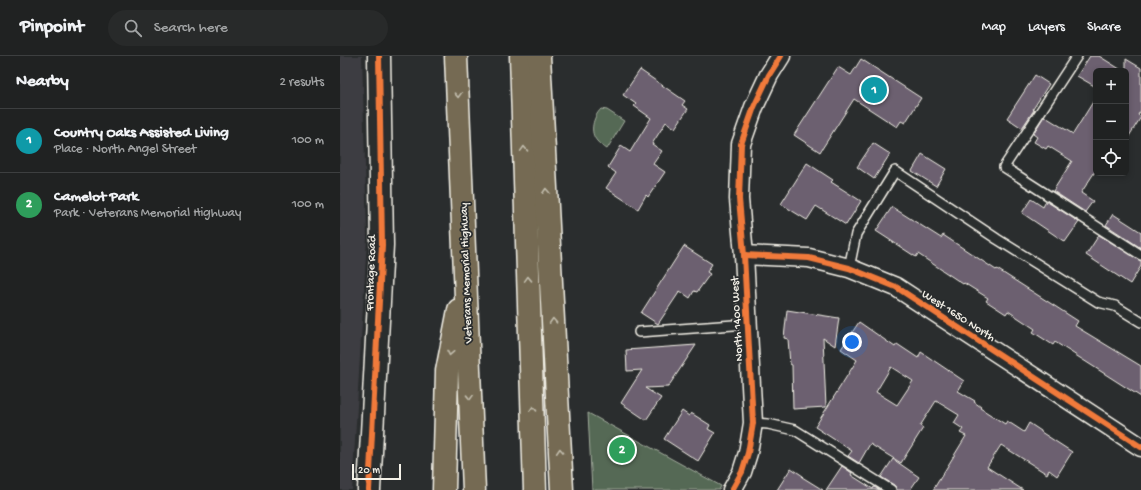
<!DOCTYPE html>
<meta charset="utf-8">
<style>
body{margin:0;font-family:"Gochi Hand",sans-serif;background:#282a2a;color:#f1f3f6}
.controls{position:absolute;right:12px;top:12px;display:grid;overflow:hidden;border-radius:6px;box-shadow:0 2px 6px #0003}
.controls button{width:36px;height:36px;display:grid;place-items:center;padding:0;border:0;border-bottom:1px solid #3d3f40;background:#202222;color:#f1f3f6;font:20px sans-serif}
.scale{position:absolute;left:12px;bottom:10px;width:49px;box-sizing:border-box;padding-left:4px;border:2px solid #f4f1e8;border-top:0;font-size:11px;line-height:14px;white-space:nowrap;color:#f4f1e8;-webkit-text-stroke:3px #2a2d2e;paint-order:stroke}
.you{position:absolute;left:512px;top:286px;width:14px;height:14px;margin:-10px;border:3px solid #fff;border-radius:50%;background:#1a73e8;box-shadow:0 0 0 6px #1a73e833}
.badge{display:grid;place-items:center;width:26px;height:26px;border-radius:50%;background:#8c9099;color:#fff;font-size:13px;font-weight:700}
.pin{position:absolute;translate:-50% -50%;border:2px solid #fff;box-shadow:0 1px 4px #0006}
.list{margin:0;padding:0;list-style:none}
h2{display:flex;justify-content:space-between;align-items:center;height:52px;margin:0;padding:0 16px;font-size:17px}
h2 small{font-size:13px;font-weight:400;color:#a2a4a5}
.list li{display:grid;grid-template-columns:26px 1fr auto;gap:12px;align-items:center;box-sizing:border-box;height:64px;padding:0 16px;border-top:1px solid #3d3f40}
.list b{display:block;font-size:15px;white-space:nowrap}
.list p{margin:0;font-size:13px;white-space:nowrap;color:#a2a4a5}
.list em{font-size:13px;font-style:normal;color:#a2a4a5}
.icon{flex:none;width:22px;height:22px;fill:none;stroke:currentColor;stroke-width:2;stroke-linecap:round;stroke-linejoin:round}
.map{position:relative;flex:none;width:801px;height:434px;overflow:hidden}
header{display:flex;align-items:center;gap:24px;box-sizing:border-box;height:56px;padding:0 20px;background:#202222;border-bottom:1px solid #3d3f40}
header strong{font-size:19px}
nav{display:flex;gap:22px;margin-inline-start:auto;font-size:14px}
.search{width:280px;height:36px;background:#282a2a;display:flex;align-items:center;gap:10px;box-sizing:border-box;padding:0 14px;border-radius:22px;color:#a2a4a5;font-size:15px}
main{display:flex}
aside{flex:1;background:#202222}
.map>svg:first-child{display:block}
.built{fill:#3e3d42}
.green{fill:#546955;stroke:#a4ad9e}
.building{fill:#6c6170;stroke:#f4f1e8;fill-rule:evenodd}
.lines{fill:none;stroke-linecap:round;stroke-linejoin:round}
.lane-casing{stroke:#f4f1e8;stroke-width:12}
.street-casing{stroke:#f4f1e8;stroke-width:21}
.secondary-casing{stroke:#f4f1e8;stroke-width:25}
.highway-casing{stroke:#f4f1e8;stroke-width:25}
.lane{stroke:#2a2d2e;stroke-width:9}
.street{stroke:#2a2d2e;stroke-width:18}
.secondary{stroke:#2a2d2e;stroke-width:22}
.highway{stroke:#746b52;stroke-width:22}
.cycleway-casing{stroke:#2a2d2e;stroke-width:8}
.cycleway{stroke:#f17a3a;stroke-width:6}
.oneway{stroke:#c1bbac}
.labels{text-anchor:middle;stroke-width:3.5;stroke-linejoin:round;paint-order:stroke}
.street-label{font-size:12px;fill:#f4f1e8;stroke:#2a2d2e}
</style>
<header>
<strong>Pinpoint</strong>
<div class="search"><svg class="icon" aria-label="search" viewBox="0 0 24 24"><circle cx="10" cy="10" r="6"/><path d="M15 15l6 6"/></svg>Search here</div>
<nav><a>Map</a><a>Layers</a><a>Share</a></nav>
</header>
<main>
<aside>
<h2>Nearby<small>2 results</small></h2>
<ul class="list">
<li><span class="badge" style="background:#0f9aa8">1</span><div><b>Country Oaks Assisted Living</b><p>Place · North Angel Street</p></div><em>100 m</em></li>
<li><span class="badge" style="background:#2e9e5b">2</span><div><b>Camelot Park</b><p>Park · Veterans Memorial Highway</p></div><em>100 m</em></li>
</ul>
</aside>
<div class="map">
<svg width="801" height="434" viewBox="0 0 801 434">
<rect width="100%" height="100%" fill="#2a2d2e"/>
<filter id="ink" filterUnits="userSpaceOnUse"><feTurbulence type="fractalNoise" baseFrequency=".025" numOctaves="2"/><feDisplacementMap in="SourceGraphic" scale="8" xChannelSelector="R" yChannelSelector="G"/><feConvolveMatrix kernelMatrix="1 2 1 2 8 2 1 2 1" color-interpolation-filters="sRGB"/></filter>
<g filter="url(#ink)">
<polygon class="built" points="0,0 22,0 27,182 12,434 0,434"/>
<g class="green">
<path d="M261,53L267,54L284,65L267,93C264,91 259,88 257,85C249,76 253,61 261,53Z"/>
<polygon points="248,357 381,430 379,434 252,434"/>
</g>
<g class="building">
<polygon points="750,0 759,0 783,15 756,15 756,31 737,20"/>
<polygon points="521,3 581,42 565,67 561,65 557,71 514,43 480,96 454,79 498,11 511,19"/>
<polygon points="786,3 801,12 801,54 798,59 801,61 786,85"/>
<polygon points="300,14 345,45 342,49 348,53 335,72 326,66 312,88 322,95 313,108 325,116 308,141 306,139 298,153 266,132 276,117 268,111 281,90 290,96 311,62 294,50 296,48 283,39"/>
<polygon points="695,19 709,28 693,53 694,54 682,72 667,62"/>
<polygon points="756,41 756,114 741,137 753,145 745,156 713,135 732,105 708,90 706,93 694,86 697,81 693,78 704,60 733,78"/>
<polygon points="533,87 550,98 534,123 517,111"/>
<polygon points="582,98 606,113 596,130 572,115"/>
<polygon points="467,107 493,124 491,126 521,145 506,169 476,150 467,164 441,148"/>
<polygon points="691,143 703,151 706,145 739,166 725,186 682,157"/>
<polygon points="552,151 601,182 603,179 656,214 657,213 738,265 735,270 801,310 801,341 715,286 713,289 693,276 695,273 668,255 666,258 646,245 648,242 624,227 623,228 578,198 576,201 536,175"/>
<polygon points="773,158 801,176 801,192 766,169"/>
<polygon points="759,179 801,205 801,210 790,228 746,199"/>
<polygon points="344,190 372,208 367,216 370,218 357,236 354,235 350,242 340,235 318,268 301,257"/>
<polygon points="447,254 499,262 495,290 483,282 486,351 453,353 452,309 450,308 448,283 444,282"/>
<path d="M519,266L555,291L557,288L578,302L581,296L624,325L618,335L635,345L634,346L641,351L640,352L665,368L667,365L684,376L689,367L701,375V376L732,396L717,420L709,414L707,418L661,389L647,411L683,434H593L626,380L620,377L623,373L614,367L619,359L596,345L580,370L583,372L561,407L530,388L519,407L508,400L512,395L475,371L517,304L501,293ZM551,311L573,325L557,349L536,336Z"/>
<polygon points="356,289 328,331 305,332 321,342 306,364 281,347 302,314 287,315 286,294"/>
<polygon points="342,355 349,360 351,357 370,369 368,373 375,377 358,405 324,383"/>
<polygon points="553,403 579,421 570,434 557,434 554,429 541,421"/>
<polygon points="502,410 512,417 511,419 533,433 534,431 540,434 486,434"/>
<polygon points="451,412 463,420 462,421 483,434 437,434"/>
</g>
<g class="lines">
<g class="lane-casing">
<g id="lane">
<polyline points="737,0 664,111 801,199"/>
<polyline points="509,212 516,178 555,115 657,183 758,246 775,250 801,266"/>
<polyline points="299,276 407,268"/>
<polyline points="413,367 428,368 455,374 551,434"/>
</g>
</g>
<g class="street-casing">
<g id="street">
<polyline points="404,199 469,202 509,212 556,231 801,391"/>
<polyline points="392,434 402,416 408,397 413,367 404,199 399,143 401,88 414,51 429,19 441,0"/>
</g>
</g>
<g class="secondary-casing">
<polyline id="secondary" points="29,434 42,189 39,0"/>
</g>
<g class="highway-casing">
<g id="highway">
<polyline points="116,0 134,434"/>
<polyline points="181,0 195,434"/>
<polyline points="199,0 222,434"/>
<polyline points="104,434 107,315 119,254"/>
</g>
</g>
<use href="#lane" class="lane"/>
<use href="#street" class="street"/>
<use href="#secondary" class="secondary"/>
<use href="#highway" class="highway"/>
<g class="cycleway-casing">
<g id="cycleway">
<polyline points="404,199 469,202 509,212 556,231 801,391"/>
<polyline points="29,434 42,189 39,0"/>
<polyline points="392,434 402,416 408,397 413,367 404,199 399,143 401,88 414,51 429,19 441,0"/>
</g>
</g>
<use href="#cycleway" class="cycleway"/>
</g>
<defs><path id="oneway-chevron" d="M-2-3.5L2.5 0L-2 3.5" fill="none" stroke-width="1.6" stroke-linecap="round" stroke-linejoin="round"/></defs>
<g class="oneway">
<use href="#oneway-chevron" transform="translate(118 39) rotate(88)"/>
<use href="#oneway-chevron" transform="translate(184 93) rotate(-92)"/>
<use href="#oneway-chevron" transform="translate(206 135) rotate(-93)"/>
<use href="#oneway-chevron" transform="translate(188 223) rotate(-92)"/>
<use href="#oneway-chevron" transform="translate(213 265) rotate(-93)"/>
<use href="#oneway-chevron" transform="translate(110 297) rotate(101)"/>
<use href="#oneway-chevron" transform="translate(130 341) rotate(88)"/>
<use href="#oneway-chevron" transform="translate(193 353) rotate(-92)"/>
<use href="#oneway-chevron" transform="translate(220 395) rotate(-93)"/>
</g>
</g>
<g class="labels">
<g class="street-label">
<text transform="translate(30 217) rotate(-88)" y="4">Frontage Road</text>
<text transform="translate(125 217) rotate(-92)" y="4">Veterans Memorial Highway</text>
<text transform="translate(619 259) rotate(33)" y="4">West 1650 North</text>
<text transform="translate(396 263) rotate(-93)" y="4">North 1400 West</text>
</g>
</g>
</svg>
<div class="controls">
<button>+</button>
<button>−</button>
<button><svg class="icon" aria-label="locate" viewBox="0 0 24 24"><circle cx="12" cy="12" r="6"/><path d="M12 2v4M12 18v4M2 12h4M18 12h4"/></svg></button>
</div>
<div class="scale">20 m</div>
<div class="you"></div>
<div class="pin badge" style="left:534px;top:34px;background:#0f9aa8">1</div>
<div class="pin badge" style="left:282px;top:394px;background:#2e9e5b">2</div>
</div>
</main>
